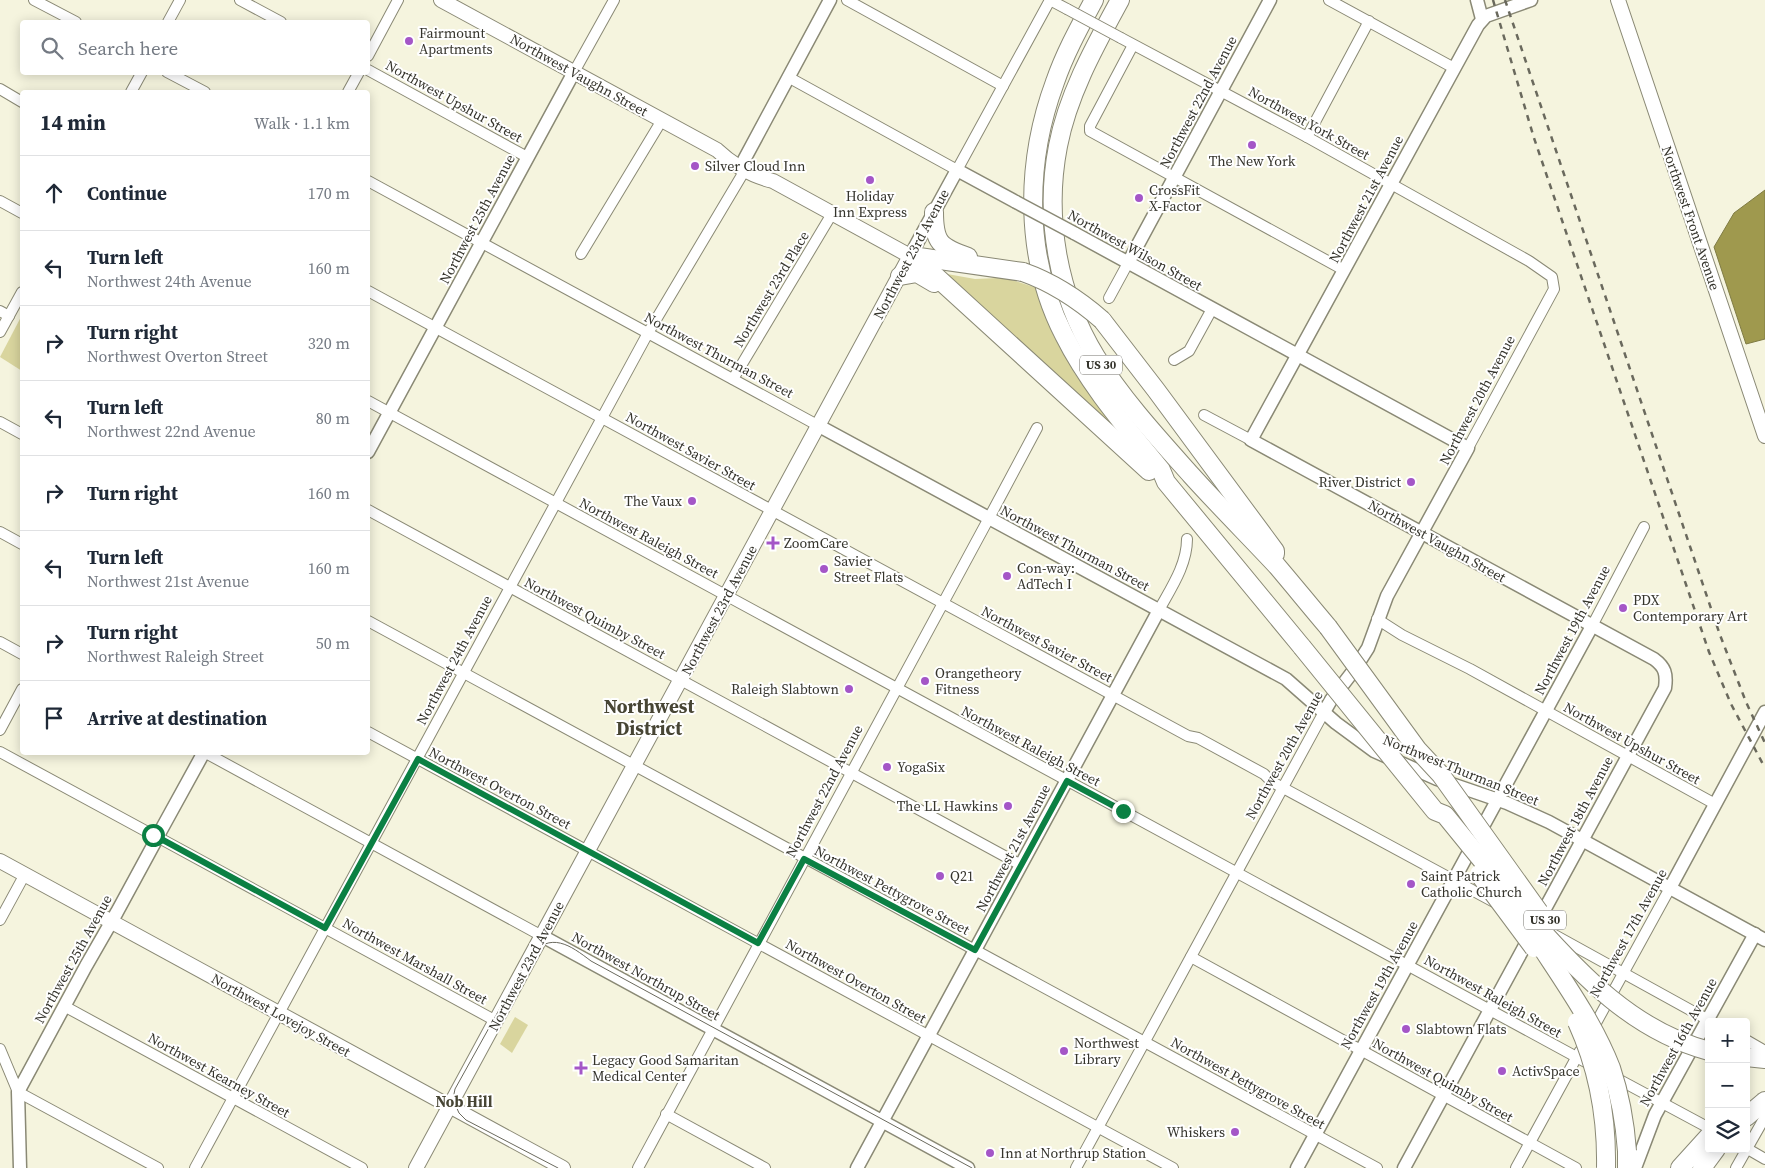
<!DOCTYPE html>
<meta charset="utf-8">
<style>
body{margin:0;font-family:"Source Serif 4",serif;background:#f2f2f3;color:#1f2937}
.controls{position:absolute;right:15px;bottom:15px;display:grid;overflow:hidden;border-radius:5px;box-shadow:0 2px 12px #0003}
.controls button{width:45px;height:45px;display:grid;place-items:center;padding:0;border:0;border-bottom:1px solid #e0e1e3;background:#fff;color:#1f2937;font:25px sans-serif}
.stop{position:absolute;width:15px;height:15px;margin:-11px;border:4px solid #0b8043;border-radius:50%;background:#fff}
.stop.end{background:#0b8043;border-color:#fff;box-shadow:0 1px 5px #0008}
.list{margin:0;padding:0;list-style:none}
h2{display:flex;justify-content:space-between;align-items:center;height:65px;margin:0;padding:0 20px;font-size:21px}
h2 small{font-size:16px;font-weight:400;color:#747a83}
.list li{display:grid;grid-template-columns:32px 1fr auto;gap:15px;align-items:center;box-sizing:border-box;height:75px;padding:0 20px;border-top:1px solid #e0e1e3}
.list b{display:block;font-size:19px;white-space:nowrap}
.list p{margin:0;font-size:16px;white-space:nowrap;color:#747a83}
.list em{font-size:16px;font-style:normal;color:#747a83}
.icon{flex:none;width:28px;height:28px;fill:none;stroke:currentColor;stroke-width:2;stroke-linecap:round;stroke-linejoin:round}
.map{position:relative;flex:none;width:1765px;height:1168px;overflow:hidden}
.search{position:absolute;background:#fff;box-shadow:0 2px 12px #0003;left:20px;top:20px;width:350px;height:55px;display:flex;align-items:center;gap:12px;box-sizing:border-box;padding:0 18px;border-radius:5px;color:#747a83;font-size:19px}
.panel{position:absolute;background:#fff;box-shadow:0 2px 12px #0003;left:20px;top:90px;width:350px;height:665px;border-radius:5px}
.map>svg:first-child{display:block}
.green{fill:#d9d59e}
.water{fill:#9f994e;stroke:#7f7b44}
.lines{fill:none;stroke-linecap:round;stroke-linejoin:round}
.minor-casing{stroke:#8a8975;stroke-width:12}
.tertiary-casing{stroke:#8a8975;stroke-width:15}
.secondary-casing{stroke:#8a8975;stroke-width:16}
.motorway-casing{stroke:#8a8975;stroke-width:20}
.minor{stroke:#fff;stroke-width:10}
.tertiary{stroke:#fff;stroke-width:12}
.secondary{stroke:#fff;stroke-width:14}
.motorway{stroke:#fff;stroke-width:18}
.tram{stroke:#6a695d;stroke-width:1}
.rail{stroke:#6a695d;stroke-width:2.5;stroke-dasharray:6 6;stroke-linecap:butt}
.minor-bridge-casing{stroke:#8a8975;stroke-width:12;stroke-linecap:butt}
.tertiary-bridge-casing{stroke:#8a8975;stroke-width:15;stroke-linecap:butt}
.motorway-bridge-casing{stroke:#8a8975;stroke-width:20;stroke-linecap:butt}
.minor-bridge{stroke:#fff;stroke-width:10}
.tertiary-bridge{stroke:#fff;stroke-width:12}
.motorway-bridge{stroke:#fff;stroke-width:18}
.route{stroke:#0b8043;stroke-width:6}
.poi-dot{fill:#a456c7;stroke:#fff;stroke-width:2}
.labels{text-anchor:middle;stroke-width:4;stroke-linejoin:round;paint-order:stroke}
.shield{fill:#fff;stroke:#72716b;stroke-width:1}
.shield-label{font-size:12px;font-weight:bold;fill:#35342c}
.poi-label{font-size:14px;fill:#35342c;stroke:#fff;text-anchor:start}
.street-label{font-size:14px;fill:#35342c;stroke:#fff}
.neighbourhood-label{font-size:15px;font-weight:bold;fill:#474534;stroke:#fff}
.district-label{font-size:19px;font-weight:bold;fill:#474534;stroke:#fff}
</style>
<div class="map">
<svg width="1765" height="1168" viewBox="0 0 1765 1168">
<rect width="100%" height="100%" fill="#f5f4de"/>
<g class="green">
<polygon points="936,272 975,279 998,278 1012,280 1037,288 1054,337 1075,374 1112,425"/>
<polygon points="22,315 22,371 0,357"/>
<polygon points="515,1017 528,1025 512,1053 500,1044"/>
</g>
<polygon class="water" points="1765,190 1765,339 1746,344 1714,247 1734,213"/>
<g class="lines">
<g class="minor-casing">
<g id="minor">
<polyline points="34,0 76,22"/>
<polyline points="240,0 281,22"/>
<polyline points="847,0 1003,86"/>
<polyline points="1050,0 1067,9"/>
<polyline points="1329,0 1454,68"/>
<polyline points="168,22 180,0"/>
<polyline points="1121,38 1307,137 1529,261 1552,277 1554,289 1468,448"/>
<polyline points="1133,45 1090,126 1090,131 1344,270"/>
<polyline points="368,56 398,0"/>
<polyline points="368,70 527,157"/>
<polyline points="167,72 205,92"/>
<polyline points="574,72 614,0"/>
<polyline points="788,77 957,170 1050,0"/>
<polyline points="0,89 22,102"/>
<polyline points="131,92 142,72"/>
<polyline points="348,92 359,72"/>
<polyline points="1307,137 1369,21"/>
<polyline points="368,181 819,426"/>
<polyline points="0,201 22,213"/>
<polyline points="581,254 662,120"/>
<polyline points="368,291 1188,736 1198,738 1264,774 1272,782 1496,903"/>
<polyline points="1109,298 1128,263"/>
<polyline points="0,311 9,316"/>
<polyline points="0,332 22,292"/>
<polyline points="1174,360 1189,351 1212,309"/>
<polyline points="733,379 833,212"/>
<polyline points="368,401 1593,1066"/>
<polyline points="1204,415 1251,440"/>
<polyline points="0,422 22,434"/>
<polyline points="368,510 1021,865"/>
<polyline points="0,532 22,544"/>
<path d="M1159,610C1171,588 1187,565 1187,539"/>
<polyline points="1377,619 1402,635 1470,669 1715,804"/>
<polyline points="368,621 1377,1168"/>
<polyline points="1592,626 1644,527"/>
<polyline points="0,642 22,654"/>
<polyline points="0,730 22,689"/>
<polyline points="368,732 1173,1168"/>
<polyline points="0,752 153,835"/>
<polyline points="204,752 542,936"/>
<polyline points="163,840 496,1021"/>
<polyline points="0,920 25,874"/>
<polyline points="1549,932 1712,1022"/>
<polyline points="1191,957 1576,1168"/>
<polyline points="64,1006 362,1168"/>
<polyline points="1591,1032 1670,888"/>
<polyline points="1746,1040 1765,1051"/>
<polyline points="0,1049 18,1092 158,1168"/>
<polyline points="1614,1077 1709,1128"/>
<polyline points="666,1114 765,1168"/>
<polyline points="1746,1148 1765,1159"/>
<polyline points="195,1168 648,333 745,170"/>
<polyline points="638,1168 989,518 1037,428"/>
<polyline points="1076,1168 1324,712"/>
<polyline points="1516,1168 1580,1051"/>
<polyline points="1736,1168 1765,1117"/>
</g>
</g>
<g class="tertiary-casing">
<g id="tertiary">
<polyline points="1477,0 1482,19"/>
<polyline points="744,160 830,0"/>
<polyline points="1074,233 1468,448 1387,596 1368,648 1354,670 1331,700 1324,712"/>
<polyline points="910,256 957,170 1016,202"/>
<polyline points="1128,263 1270,0"/>
<polyline points="819,426 1286,679 1336,723 1374,751 1437,779 1507,803 1549,822 1765,940"/>
<polyline points="368,452 574,72"/>
<polyline points="160,832 204,752"/>
<polyline points="1670,888 1765,712"/>
<polyline points="542,936 968,1168"/>
<polyline points="20,1168 18,1092 86,966 117,912 155,842"/>
<polyline points="857,1168 1159,610"/>
<polyline points="1297,1168 1592,626"/>
<path d="M1404,1168L1665,688C1667,674 1665,667 1654,659L1251,440L1478,25L1486,16L1531,0"/>
<polyline points="1635,1168 1655,1115 1755,934"/>
</g>
</g>
<g class="secondary-casing">
<g id="secondary">
<polyline points="1618,0 1765,436"/>
<polyline points="0,861 563,1168"/>
<path d="M416,1168L910,256L773,181C752,176 733,165 717,150L441,0"/>
</g>
</g>
<g class="motorway-casing">
<g id="motorway">
<path d="M1094,0C1080,26 1065,53 1055,82C1025,163 1024,257 1064,335C1089,385 1126,427 1161,470L1166,482L1302,647"/>
<path d="M1120,0C1095,46 1068,94 1058,146C1044,218 1058,295 1096,357C1123,400 1158,438 1191,475C1219,506 1249,536 1277,566C1294,586 1311,607 1328,627"/>
<path d="M934,212C934,243 940,247 968,257"/>
<polyline points="910,256 931,272 1149,471"/>
<polyline points="912,256 1023,272"/>
<polyline points="900,276 917,273 934,283"/>
<polyline points="1102,320 1156,390 1275,551 1275,554"/>
<polyline points="1746,1057 1765,1059"/>
<polyline points="1746,1117 1765,1101"/>
<polyline points="1627,1151 1627,1168"/>
<polyline points="1680,1168 1709,1136"/>
<polyline points="1702,1168 1716,1149"/>
</g>
</g>
<use href="#minor" class="minor"/>
<use href="#tertiary" class="tertiary"/>
<use href="#secondary" class="secondary"/>
<use href="#motorway" class="motorway"/>
<path class="tram" d="M558,1168L466,1120L459,1113L455,1104L454,1094L455,1089L529,956C551,931 570,945 591,961L972,1168"/>
<g class="rail">
<polyline points="1493,0 1534,138 1709,652 1731,704 1765,768"/>
<polyline points="1505,0 1720,635 1746,702 1765,743"/>
</g>
<g class="minor-bridge-casing">
<polyline id="minor-bridge" points="1067,9 1121,38"/>
</g>
<g class="tertiary-bridge-casing">
<polyline id="tertiary-bridge" points="1016,202 1074,233"/>
</g>
<g class="motorway-bridge-casing">
<g id="motorway-bridge">
<path d="M1023,272C1054,283 1078,299 1102,320"/>
<polyline points="1328,627 1417,749 1441,775 1539,912"/>
<path d="M1302,647L1435,811L1445,815C1473,850 1502,885 1532,920C1582,976 1634,1031 1709,1051"/>
<polyline points="1479,874 1534,948"/>
<path d="M1531,931C1559,975 1592,1019 1611,1068C1620,1095 1625,1123 1627,1151"/>
<path d="M1577,1022C1598,1068 1607,1117 1606,1168"/>
</g>
</g>
<use href="#minor-bridge" class="minor-bridge"/>
<use href="#tertiary-bridge" class="tertiary-bridge"/>
<use href="#motorway-bridge" class="motorway-bridge"/>
</g>
<g class="lines">
<polyline class="route" points="153,835 154,842 158,843 163,840 325,928 418,759 758,943 804,859 975,950 1067,781 1123,811"/>
</g>
<g class="poi-dot">
<circle cx="409" cy="41" r="5"/>
<circle cx="1252" cy="145" r="5"/>
<circle cx="695" cy="166" r="5"/>
<circle cx="870" cy="180" r="5"/>
<circle cx="1139" cy="198" r="5"/>
<circle cx="1411" cy="482" r="5"/>
<circle cx="692" cy="501" r="5"/>
<path d="M770.5 535.5h5v5h5v5h-5v5h-5v-5h-5v-5h5z"/>
<circle cx="824" cy="569" r="5"/>
<circle cx="1007" cy="576" r="5"/>
<circle cx="1623" cy="608" r="5"/>
<circle cx="925" cy="681" r="5"/>
<circle cx="849" cy="689" r="5"/>
<circle cx="887" cy="767" r="5"/>
<circle cx="1008" cy="806" r="5"/>
<circle cx="940" cy="876" r="5"/>
<circle cx="1411" cy="884" r="5"/>
<circle cx="1406" cy="1029" r="5"/>
<circle cx="1064" cy="1051" r="5"/>
<path d="M578.5 1060.5h5v5h5v5h-5v5h-5v-5h-5v-5h5z"/>
<circle cx="1502" cy="1071" r="5"/>
<circle cx="1235" cy="1132" r="5"/>
<circle cx="990" cy="1153" r="5"/>
</g>
<g class="labels">
<g class="shield">
<rect x="1080" y="355.5" width="42" height="19" rx="4"/>
<rect x="1524" y="910.5" width="42" height="19" rx="4"/>
</g>
<g class="shield-label">
<text x="1101" y="369">US 30</text>
<text x="1545" y="924">US 30</text>
</g>
<g class="poi-label">
<text x="419" y="38">Fairmount<tspan x="419" dy="16">Apartments</tspan></text>
<text x="1252" y="166" text-anchor="middle">The New York</text>
<text x="705" y="171">Silver Cloud Inn</text>
<text x="1149" y="195">CrossFit<tspan x="1149" dy="16">X-Factor</tspan></text>
<text x="870" y="201" text-anchor="middle">Holiday<tspan x="870" dy="16">Inn Express</tspan></text>
<text x="1401" y="487" text-anchor="end">River District</text>
<text x="682" y="506" text-anchor="end">The Vaux</text>
<text x="784" y="548">ZoomCare</text>
<text x="834" y="566">Savier<tspan x="834" dy="16">Street Flats</tspan></text>
<text x="1017" y="573">Con-way:<tspan x="1017" dy="16">AdTech I</tspan></text>
<text x="1633" y="605">PDX<tspan x="1633" dy="16">Contemporary Art</tspan></text>
<text x="935" y="678">Orangetheory<tspan x="935" dy="16">Fitness</tspan></text>
<text x="839" y="694" text-anchor="end">Raleigh Slabtown</text>
<text x="897" y="772">YogaSix</text>
<text x="998" y="811" text-anchor="end">The LL Hawkins</text>
<text x="950" y="881">Q21</text>
<text x="1421" y="881">Saint Patrick<tspan x="1421" dy="16">Catholic Church</tspan></text>
<text x="1416" y="1034">Slabtown Flats</text>
<text x="1074" y="1048">Northwest<tspan x="1074" dy="16">Library</tspan></text>
<text x="592" y="1065">Legacy Good Samaritan<tspan x="592" dy="16">Medical Center</tspan></text>
<text x="1512" y="1076">ActivSpace</text>
<text x="1225" y="1137" text-anchor="end">Whiskers</text>
<text x="1000" y="1158">Inn at Northrup Station</text>
</g>
<g class="street-label">
<text transform="translate(579 75) rotate(29)" y="5">Northwest Vaughn Street</text>
<text transform="translate(454 101) rotate(29)" y="5">Northwest Upshur Street</text>
<text transform="translate(1198 102) rotate(-62)" y="5">Northwest 22nd Avenue</text>
<text transform="translate(1309 123) rotate(29)" y="5">Northwest York Street</text>
<text transform="translate(1366 199) rotate(-62)" y="5">Northwest 21st Avenue</text>
<text transform="translate(1691 218) rotate(71)" y="5">Northwest Front Avenue</text>
<text transform="translate(477 219) rotate(-62)" y="5">Northwest 25th Avenue</text>
<text transform="translate(1135 250) rotate(29)" y="5">Northwest Wilson Street</text>
<text transform="translate(911 254) rotate(-62)" y="5">Northwest 23rd Avenue</text>
<text transform="translate(771 289) rotate(-59)" y="5">Northwest 23rd Place</text>
<text transform="translate(719 355) rotate(28)" y="5">Northwest Thurman Street</text>
<text transform="translate(1477 400) rotate(-62)" y="5">Northwest 20th Avenue</text>
<text transform="translate(691 451) rotate(29)" y="5">Northwest Savier Street</text>
<text transform="translate(649 538) rotate(28)" y="5">Northwest Raleigh Street</text>
<text transform="translate(1437 541) rotate(29)" y="5">Northwest Vaughn Street</text>
<text transform="translate(1075 548) rotate(28)" y="5">Northwest Thurman Street</text>
<text transform="translate(719 610) rotate(-62)" y="5">Northwest 23rd Avenue</text>
<text transform="translate(595 618) rotate(28)" y="5">Northwest Quimby Street</text>
<text transform="translate(1572 630) rotate(-62)" y="5">Northwest 19th Avenue</text>
<text transform="translate(1047 644) rotate(28)" y="5">Northwest Savier Street</text>
<text transform="translate(454 660) rotate(-62)" y="5">Northwest 24th Avenue</text>
<text transform="translate(1632 743) rotate(29)" y="5">Northwest Upshur Street</text>
<text transform="translate(1031 746) rotate(28)" y="5">Northwest Raleigh Street</text>
<text transform="translate(1284 755) rotate(-61)" y="5">Northwest 20th Avenue</text>
<text transform="translate(1461 770) rotate(22)" y="5">Northwest Thurman Street</text>
<text transform="translate(500 788) rotate(28)" y="5">Northwest Overton Street</text>
<text transform="translate(824 791) rotate(-62)" y="5">Northwest 22nd Avenue</text>
<text transform="translate(1575 821) rotate(-62)" y="5">Northwest 18th Avenue</text>
<text transform="translate(1013 848) rotate(-62)" y="5">Northwest 21st Avenue</text>
<text transform="translate(892 890) rotate(28)" y="5">Northwest Pettygrove Street</text>
<text transform="translate(1628 933) rotate(-61)" y="5">Northwest 17th Avenue</text>
<text transform="translate(73 959) rotate(-61)" y="5">Northwest 25th Avenue</text>
<text transform="translate(415 961) rotate(29)" y="5">Northwest Marshall Street</text>
<text transform="translate(526 966) rotate(-62)" y="5">Northwest 23rd Avenue</text>
<text transform="translate(646 976) rotate(29)" y="5">Northwest Northrup Street</text>
<text transform="translate(856 981) rotate(29)" y="5">Northwest Overton Street</text>
<text transform="translate(1379 985) rotate(-61)" y="5">Northwest 19th Avenue</text>
<text transform="translate(1493 996) rotate(29)" y="5">Northwest Raleigh Street</text>
<text transform="translate(281 1015) rotate(29)" y="5">Northwest Lovejoy Street</text>
<text transform="translate(1678 1042) rotate(-61)" y="5">Northwest 16th Avenue</text>
<text transform="translate(219 1075) rotate(29)" y="5">Northwest Kearney Street</text>
<text transform="translate(1443 1080) rotate(29)" y="5">Northwest Quimby Street</text>
<text transform="translate(1248 1083) rotate(29)" y="5">Northwest Pettygrove Street</text>
</g>
<g class="neighbourhood-label">
<text x="464" y="1107">Nob Hill</text>
</g>
<g class="district-label">
<text x="649" y="713">Northwest<tspan x="649" dy="22">District</tspan></text>
</g>
</g>
</svg>
<div class="controls">
<button>+</button>
<button>−</button>
<button><svg class="icon" aria-label="layers" viewBox="0 0 24 24"><path d="M12 4l9 5-9 5-9-5zM3 14l9 5 9-5"/></svg></button>
</div>
<div class="stop" style="left:153px;top:835px"></div>
<div class="stop end" style="left:1123px;top:811px"></div>
<div class="search"><svg class="icon" aria-label="search" viewBox="0 0 24 24"><circle cx="10" cy="10" r="6"/><path d="M15 15l6 6"/></svg>Search here</div>
<section class="panel">
<h2>14 min<small>Walk · 1.1 km</small></h2>
<ul class="list">
<li><svg class="icon" aria-label="ahead" viewBox="0 0 24 24"><path d="M12 20V5M6 11l6-6 6 6"/></svg><div><b>Continue</b></div><em>170 m</em></li>
<li><svg class="icon" aria-label="left" viewBox="0 0 24 24"><path d="M17 20v-9H6M10 6l-5 5 5 5"/></svg><div><b>Turn left</b><p>Northwest 24th Avenue</p></div><em>160 m</em></li>
<li><svg class="icon" aria-label="right" viewBox="0 0 24 24"><path d="M7 20v-9h11M14 6l5 5-5 5"/></svg><div><b>Turn right</b><p>Northwest Overton Street</p></div><em>320 m</em></li>
<li><svg class="icon" aria-label="left" viewBox="0 0 24 24"><path d="M17 20v-9H6M10 6l-5 5 5 5"/></svg><div><b>Turn left</b><p>Northwest 22nd Avenue</p></div><em>80 m</em></li>
<li><svg class="icon" aria-label="right" viewBox="0 0 24 24"><path d="M7 20v-9h11M14 6l5 5-5 5"/></svg><div><b>Turn right</b></div><em>160 m</em></li>
<li><svg class="icon" aria-label="left" viewBox="0 0 24 24"><path d="M17 20v-9H6M10 6l-5 5 5 5"/></svg><div><b>Turn left</b><p>Northwest 21st Avenue</p></div><em>160 m</em></li>
<li><svg class="icon" aria-label="right" viewBox="0 0 24 24"><path d="M7 20v-9h11M14 6l5 5-5 5"/></svg><div><b>Turn right</b><p>Northwest Raleigh Street</p></div><em>50 m</em></li>
<li><svg class="icon" aria-label="arrive" viewBox="0 0 24 24"><path d="M6 21V4h12l-3 4 3 4H6"/></svg><div><b>Arrive at destination</b></div></li>
</ul>
</section>
</div>
